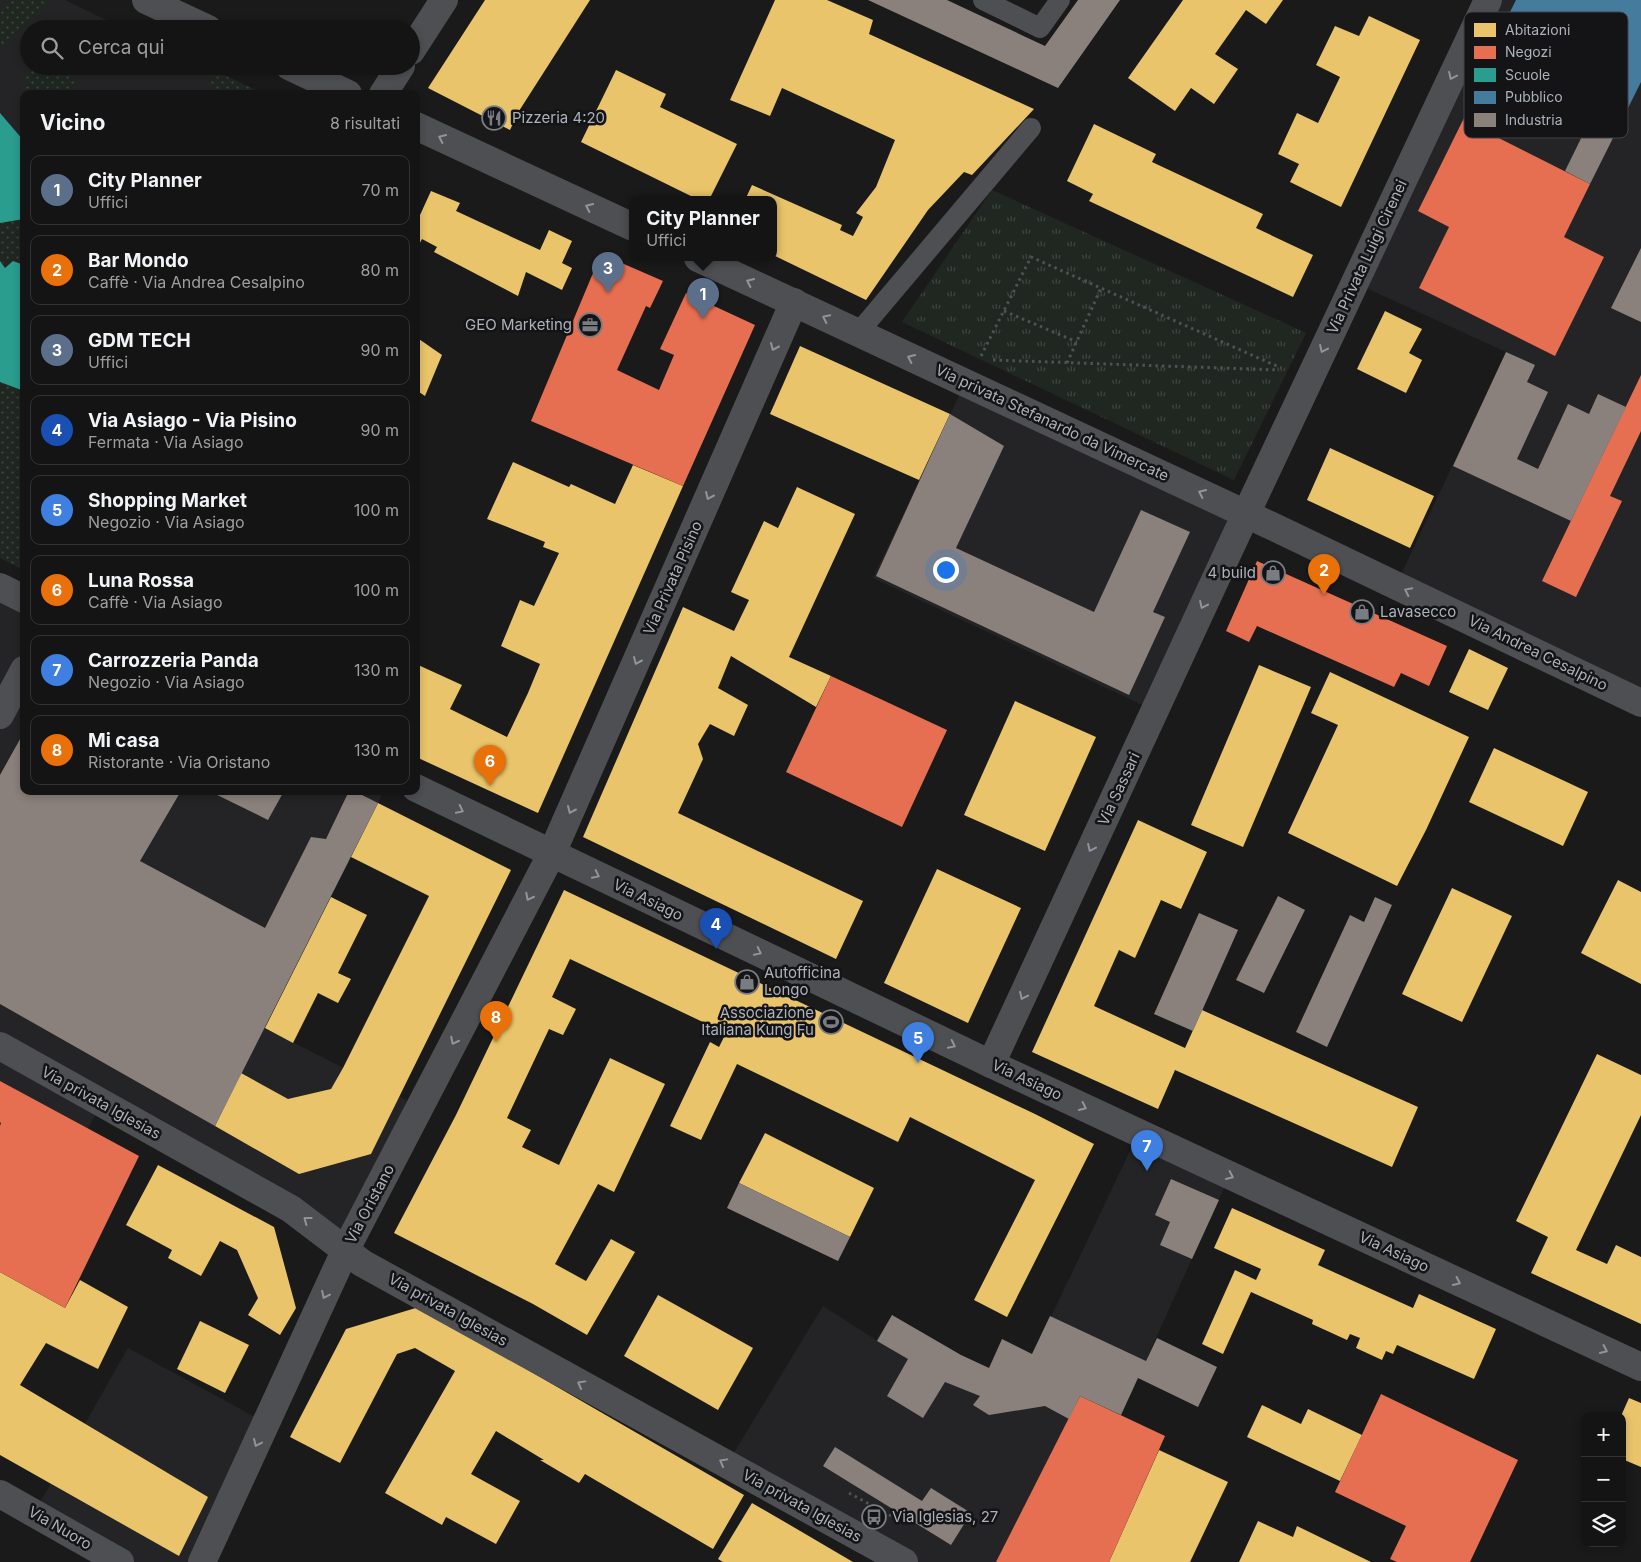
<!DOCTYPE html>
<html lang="it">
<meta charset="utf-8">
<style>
body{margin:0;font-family:Inter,sans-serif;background:#1d1d1d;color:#f1f3f6}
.controls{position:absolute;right:15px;bottom:15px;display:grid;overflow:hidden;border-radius:10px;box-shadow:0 2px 8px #0003}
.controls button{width:45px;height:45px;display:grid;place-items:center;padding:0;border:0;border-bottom:1px solid #333334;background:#141414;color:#f1f3f6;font:25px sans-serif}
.you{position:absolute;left:945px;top:569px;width:18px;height:18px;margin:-12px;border:4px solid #fff;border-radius:50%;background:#1a73e8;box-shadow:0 0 0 8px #1a73e833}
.badge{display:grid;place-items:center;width:32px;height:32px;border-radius:50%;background:#797c82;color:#fff;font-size:16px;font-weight:700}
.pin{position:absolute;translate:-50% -41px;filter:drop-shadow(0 1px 2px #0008)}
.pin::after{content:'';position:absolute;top:26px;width:18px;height:15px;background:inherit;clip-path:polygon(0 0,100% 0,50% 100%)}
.popup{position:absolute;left:629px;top:196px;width:148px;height:65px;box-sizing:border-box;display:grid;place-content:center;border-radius:10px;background:#141414;filter:drop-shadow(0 1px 4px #0005);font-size:16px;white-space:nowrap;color:#9d9ea0}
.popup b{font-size:19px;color:#f1f3f6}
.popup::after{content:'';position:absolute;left:50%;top:100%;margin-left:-10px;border:10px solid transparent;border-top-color:#141414}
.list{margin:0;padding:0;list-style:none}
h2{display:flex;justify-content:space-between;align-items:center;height:65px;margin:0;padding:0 20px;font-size:21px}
h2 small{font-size:16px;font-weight:400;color:#9d9ea0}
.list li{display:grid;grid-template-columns:32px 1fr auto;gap:15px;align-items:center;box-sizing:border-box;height:70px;margin:0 10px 10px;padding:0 10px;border:1px solid #333334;border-radius:10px}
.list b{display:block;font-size:19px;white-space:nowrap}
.list p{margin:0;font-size:16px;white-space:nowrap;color:#9d9ea0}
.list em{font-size:16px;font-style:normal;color:#9d9ea0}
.icon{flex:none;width:28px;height:28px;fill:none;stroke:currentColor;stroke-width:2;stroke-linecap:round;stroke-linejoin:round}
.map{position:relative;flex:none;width:1641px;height:1562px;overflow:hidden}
.search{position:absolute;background:#141414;box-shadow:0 2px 8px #0003;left:20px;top:20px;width:400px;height:55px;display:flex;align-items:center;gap:12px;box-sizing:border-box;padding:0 18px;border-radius:28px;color:#9d9ea0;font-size:19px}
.panel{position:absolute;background:#141414;box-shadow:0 2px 8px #0003;left:20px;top:90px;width:400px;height:705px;border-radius:10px}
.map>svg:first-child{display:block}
.built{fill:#242426}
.grass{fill:url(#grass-dots)}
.park{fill:url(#park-tufts)}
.homes{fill:#e9c46a}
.shops{fill:#e76f51}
.schools{fill:#2a9d8f}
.public{fill:#457b9d}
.industry{fill:#8a817c}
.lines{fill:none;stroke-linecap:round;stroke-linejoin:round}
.path{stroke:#505154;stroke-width:3;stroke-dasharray:2.5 4;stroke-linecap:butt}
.service{stroke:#4e4f53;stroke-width:20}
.minor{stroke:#4e4f53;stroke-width:28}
.oneway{stroke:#90949b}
.labels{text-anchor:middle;stroke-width:5;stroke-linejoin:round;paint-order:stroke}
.poi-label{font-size:15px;fill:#acb1ba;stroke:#141416;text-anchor:start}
.street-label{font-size:15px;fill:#acb1ba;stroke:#141416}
.key{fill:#141416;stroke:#424347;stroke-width:1}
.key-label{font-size:14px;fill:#acb1ba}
</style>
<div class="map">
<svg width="1641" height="1562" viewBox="0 0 1641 1562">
<defs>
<pattern id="grass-dots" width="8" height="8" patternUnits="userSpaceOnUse" patternTransform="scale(1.25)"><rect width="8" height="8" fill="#202721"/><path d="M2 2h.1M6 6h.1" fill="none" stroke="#3e443f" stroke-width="1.8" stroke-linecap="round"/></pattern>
<pattern id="park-tufts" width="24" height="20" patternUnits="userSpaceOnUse" patternTransform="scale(1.25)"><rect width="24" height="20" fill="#202721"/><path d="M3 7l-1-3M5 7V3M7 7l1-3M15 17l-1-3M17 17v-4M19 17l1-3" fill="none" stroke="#3e443f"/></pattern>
</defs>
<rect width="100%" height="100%" fill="#1a1a1a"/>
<g class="built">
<polygon points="0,0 65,0 125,29 29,29 29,66 206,66 264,94 24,94 24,570 0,558"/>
<polygon points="1488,0 1641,0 1641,703 1396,585 1506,352 1355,283"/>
<polygon points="965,383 1246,514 1155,711 873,578"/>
<polygon points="0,587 24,599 24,791 384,791 265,1028 420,1107 345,1251 102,1103 16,1258 0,1248"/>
<polygon points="1139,1132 1230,1175 1121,1415 1165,1436 1109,1562 903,1562 727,1464 823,1306 876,1340 892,1315 961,1355 1020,1382"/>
<polygon points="128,1348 266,1423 202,1562 120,1562 34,1513"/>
</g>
<g class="grass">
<polygon points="7,0 53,0 3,47 0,52 0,15"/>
<path d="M30,66H69C74,75 77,84 73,94H26C22,84 24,75 30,66Z"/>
<polygon points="207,67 264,94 212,94"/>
<polygon points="24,219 24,265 13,261 5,268 0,257 0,223"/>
<polygon points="0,382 24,391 24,570 0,558"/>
</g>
<polygon class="park" points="992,190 1306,333 1234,480 902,322"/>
<g class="homes">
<polygon points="485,0 590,0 519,111 510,130 428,88"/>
<polygon points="775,0 827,0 873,20 869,34 1034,109 972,175 964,172 928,210 866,300 773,255 773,200 745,200 752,185 842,225 840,230 853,236 863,217 856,213 876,187 895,140 782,88 770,116 730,100"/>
<polygon points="1183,0 1283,0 1266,24 1246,10 1215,54 1238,69 1214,104 1191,88 1175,111 1128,78"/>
<polygon points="1369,16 1420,40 1341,207 1290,182 1299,164 1278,154 1297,113 1318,123 1340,77 1316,65 1335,26 1359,36"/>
<polygon points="616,70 666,94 660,107 737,144 709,200 699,200 581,142"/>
<polygon points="1094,124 1156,154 1152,162 1263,214 1256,228 1313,255 1293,297 1089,201 1093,194 1067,181"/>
<polygon points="431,191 460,203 456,211 540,250 549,230 572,241 562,263 572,268 562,290 526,272 518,296 434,252 437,247 422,239 416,250 416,212 420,215"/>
<polygon points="1385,311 1422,329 1409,353 1422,360 1406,393 1357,369"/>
<polygon points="416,337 442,355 425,396 416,390"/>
<polygon points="800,346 950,414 919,480 770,414"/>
<polygon points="1330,448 1434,496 1410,548 1307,500"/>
<polygon points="513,462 569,487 571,484 615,504 633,465 683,486 538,813 416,757 416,664 462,685 450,709 507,737 528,693 540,664 501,646 520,600 534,606 559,553 543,547 545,542 487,519"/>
<polygon points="797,487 855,514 789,657 831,676 816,707 731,656 718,688 748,705 734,736 710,724 698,744 703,759 678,813 863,901 836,959 583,837 683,607 734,631 749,600 731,592 764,521 778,528"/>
<polygon points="1469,649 1508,668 1488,710 1449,692"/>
<polygon points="1259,665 1311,687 1243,847 1191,825"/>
<polygon points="1330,672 1469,737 1426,830 1397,886 1288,833 1338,725 1311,713"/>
<polygon points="1015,701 1096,737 1045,851 964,815"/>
<polygon points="1494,748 1588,792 1563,846 1469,802"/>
<polygon points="378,803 511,870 371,1154 299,1174 215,1126 241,1073 288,1099 331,1089 343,1068 429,896 351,857"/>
<polygon points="1138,820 1207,852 1181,909 1161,900 1135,958 1119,950 1094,1006 1185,1048 1202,1010 1418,1107 1392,1167 1175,1070 1158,1109 1032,1052"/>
<polygon points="937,869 1021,908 968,1023 884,983"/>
<polygon points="1618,880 1641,892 1641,984 1581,953"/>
<polygon points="1452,888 1512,916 1462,1022 1402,994"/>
<polygon points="564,890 1035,1114 1094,1144 1007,1317 974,1300 1035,1180 910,1117 898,1142 737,1064 701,1140 670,1126 710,1042 719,1047 726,1033 570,959 552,997 576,1009 563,1035 549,1029 507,1118 531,1130 522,1147 559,1165 610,1058 665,1084 614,1192 598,1184 555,1264 586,1281 611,1239 635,1252 587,1335 533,1304 394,1233 456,1115"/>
<polygon points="331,897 367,915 338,973 351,979 338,1003 318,993 293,1043 265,1028"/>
<polygon points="1597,1054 1641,1075 1641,1115 1576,1250 1607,1264 1616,1245 1641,1257 1641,1324 1531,1273 1548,1237 1516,1221"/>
<polygon points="765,1133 874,1188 850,1237 739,1183"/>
<polygon points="158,1165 274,1227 296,1308 280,1335 248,1315 258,1298 237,1250 220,1241 201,1276 168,1258 172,1250 126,1225"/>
<polygon points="1232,1208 1325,1250 1318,1265 1413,1308 1419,1294 1496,1329 1474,1379 1397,1345 1393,1354 1386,1351 1382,1360 1356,1348 1360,1338 1350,1334 1347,1340 1312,1324 1313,1320 1251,1292 1223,1354 1202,1344 1235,1270 1256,1280 1261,1269 1214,1248"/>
<polygon points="0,1272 65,1308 80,1280 128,1307 98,1369 46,1343 20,1385 208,1497 179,1556 0,1455"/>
<polygon points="658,1295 753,1348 718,1410 624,1356"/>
<polygon points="419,1307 744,1495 713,1549 585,1474 579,1483 540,1460 544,1460 496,1431 471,1474 520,1501 496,1544 446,1517 442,1525 385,1493 455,1371 415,1348 397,1354 340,1463 290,1437 346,1329"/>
<polygon points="200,1321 249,1345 225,1393 177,1369"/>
<polygon points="1629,1398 1641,1403 1641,1467 1622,1459 1622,1416 1621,1416"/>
<polygon points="1262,1405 1301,1424 1308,1409 1362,1435 1340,1481 1247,1437"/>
<polygon points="1159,1450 1228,1482 1190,1562 1109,1562"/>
<polygon points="752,1503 790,1525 853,1562 723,1562 718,1559"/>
<polygon points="1258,1521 1293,1537 1297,1526 1371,1562 1239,1562"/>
</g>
<g class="shops">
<polygon points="1463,120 1590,184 1564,237 1604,257 1555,356 1419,288 1449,227 1418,211"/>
<polygon points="601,254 663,281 650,308 646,306 617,370 659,390 674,355 660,349 686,293 755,325 683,486 531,421"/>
<polygon points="1641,375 1641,431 1610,496 1622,501 1576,597 1542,581"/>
<polygon points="1257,561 1447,646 1429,686 1401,673 1394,687 1257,626 1249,642 1226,631"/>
<polygon points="831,676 947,730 902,827 786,772"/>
<polygon points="0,1081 139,1156 65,1308 0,1272 0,1126 1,1123 0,1122"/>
<polygon points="1381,1394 1518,1460 1470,1562 1397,1562 1390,1559 1406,1526 1335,1492"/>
<polygon points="1080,1396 1165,1436 1109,1562 996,1562"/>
</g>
<g class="schools">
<polygon points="0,113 24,141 24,219 0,223"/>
<polygon points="0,261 5,268 13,261 24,265 24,391 0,382"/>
</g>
<polygon class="public" points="1516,0 1641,0 1641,82 1620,124 1586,108 1610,62 1510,12"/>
<g class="industry">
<polygon points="868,0 947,0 1045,46 1078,0 1120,0 1058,88"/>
<polygon points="1493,59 1521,72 1490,134 1463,120"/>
<polygon points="1594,112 1620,124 1590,184 1565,171"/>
<polygon points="1641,248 1641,322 1611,308"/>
<polygon points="1506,352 1535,365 1527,382 1548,392 1517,459 1538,469 1568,404 1589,414 1598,394 1626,407 1571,521 1453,466"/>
<polygon points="950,414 1004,446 956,548 1094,612 1141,510 1190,532 1153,612 1165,617 1129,695 876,576"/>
<polygon points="24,732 24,791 181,791 140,861 265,928 311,837 326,839 349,791 354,791 378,803 215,1126 0,1004 0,775"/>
<polygon points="209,791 284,791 268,820"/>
<polygon points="1278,896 1305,910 1264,993 1236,980"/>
<polygon points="1375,897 1392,905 1327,1047 1296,1032 1350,915 1364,922"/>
<polygon points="1199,913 1238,930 1193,1031 1154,1014"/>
<polygon points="1171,1179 1219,1200 1192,1259 1160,1245 1170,1222 1155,1215"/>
<polygon points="739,1183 850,1237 838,1261 727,1208"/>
<polygon points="892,1315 961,1355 989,1368 1002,1339 1032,1354 1050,1316 1146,1361 1157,1338 1217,1367 1198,1407 1138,1378 1121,1415 1080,1396 1069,1419 1045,1406 989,1415 973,1405 980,1396 945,1382 923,1418 887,1396 908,1359 877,1341"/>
<polygon points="835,1447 922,1501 931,1488 971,1513 951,1545 823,1466"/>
</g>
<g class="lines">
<g class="path">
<polyline points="1004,311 1077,342"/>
<polyline points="981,356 1031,257 1281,368"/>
<polyline points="993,360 1279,370"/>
<polyline points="1067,363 1101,288"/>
<polyline points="849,1493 895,1518"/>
</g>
<g class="service">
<polyline points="983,0 1040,28 1060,0"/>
<polyline points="858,333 1031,128"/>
</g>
<g class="minor">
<polyline points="146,0 208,29"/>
<polyline points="411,51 444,0"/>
<polyline points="289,66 348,94"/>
<polyline points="383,94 401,66"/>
<polyline points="416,126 633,227"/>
<polyline points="698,258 1276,528 1641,703"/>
<polyline points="0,587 24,599"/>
<polyline points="0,715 24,670"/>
<polyline points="416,788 991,1064 1641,1367"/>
<polyline points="0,1046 291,1209 362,1263 904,1562"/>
<polyline points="991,1064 1230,548 1488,0"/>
<polyline points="0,1494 120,1562"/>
<polyline points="202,1562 345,1251 552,853 794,302"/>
</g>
</g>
<defs><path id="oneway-chevron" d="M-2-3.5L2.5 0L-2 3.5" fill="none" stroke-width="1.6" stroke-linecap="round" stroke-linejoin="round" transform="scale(1.25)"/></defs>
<g class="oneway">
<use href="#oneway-chevron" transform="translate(1452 76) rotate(115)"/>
<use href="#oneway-chevron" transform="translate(442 138) rotate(-155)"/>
<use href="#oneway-chevron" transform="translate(589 207) rotate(-155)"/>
<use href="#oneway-chevron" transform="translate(750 282) rotate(-155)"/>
<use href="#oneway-chevron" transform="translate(826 318) rotate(-154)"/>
<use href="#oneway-chevron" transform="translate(774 347) rotate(114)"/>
<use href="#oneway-chevron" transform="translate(1323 349) rotate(115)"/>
<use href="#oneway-chevron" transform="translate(911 358) rotate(-155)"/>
<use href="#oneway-chevron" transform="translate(1202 493) rotate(-155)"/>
<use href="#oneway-chevron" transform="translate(709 496) rotate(114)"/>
<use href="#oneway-chevron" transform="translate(1408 591) rotate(-154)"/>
<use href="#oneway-chevron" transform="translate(1203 605) rotate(115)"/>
<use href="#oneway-chevron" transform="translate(637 661) rotate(114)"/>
<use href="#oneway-chevron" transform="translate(460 810) rotate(26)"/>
<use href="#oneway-chevron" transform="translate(571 810) rotate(114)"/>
<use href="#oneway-chevron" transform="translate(1091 848) rotate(115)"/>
<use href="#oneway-chevron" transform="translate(596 875) rotate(26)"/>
<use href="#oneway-chevron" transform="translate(529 897) rotate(117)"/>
<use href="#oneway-chevron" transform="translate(758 952) rotate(26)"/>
<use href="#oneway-chevron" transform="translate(1023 996) rotate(115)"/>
<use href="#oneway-chevron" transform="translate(454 1041) rotate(117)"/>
<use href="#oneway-chevron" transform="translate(952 1045) rotate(26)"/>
<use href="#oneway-chevron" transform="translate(1083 1107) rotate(25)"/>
<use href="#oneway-chevron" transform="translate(1230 1176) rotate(25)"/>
<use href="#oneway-chevron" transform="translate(307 1220) rotate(-143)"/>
<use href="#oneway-chevron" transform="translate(1457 1282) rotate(25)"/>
<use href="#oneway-chevron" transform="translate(325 1295) rotate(115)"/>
<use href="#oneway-chevron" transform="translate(1604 1350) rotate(25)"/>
<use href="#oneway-chevron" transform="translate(581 1384) rotate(-151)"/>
<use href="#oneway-chevron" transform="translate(257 1443) rotate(115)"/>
<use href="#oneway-chevron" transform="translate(723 1462) rotate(-151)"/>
</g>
<defs>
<g id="restaurant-ring" transform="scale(1.25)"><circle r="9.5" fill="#141416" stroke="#797c82" stroke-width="1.5"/><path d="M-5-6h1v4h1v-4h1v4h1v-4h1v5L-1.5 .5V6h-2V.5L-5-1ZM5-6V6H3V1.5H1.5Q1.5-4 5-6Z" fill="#797c82"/></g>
<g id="office-ring" transform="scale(1.25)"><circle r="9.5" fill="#141416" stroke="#797c82" stroke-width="1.5"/><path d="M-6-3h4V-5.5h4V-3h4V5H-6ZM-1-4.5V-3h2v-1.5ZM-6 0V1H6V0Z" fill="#797c82"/></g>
<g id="shop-ring" transform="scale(1.25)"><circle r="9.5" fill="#141416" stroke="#797c82" stroke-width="1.5"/><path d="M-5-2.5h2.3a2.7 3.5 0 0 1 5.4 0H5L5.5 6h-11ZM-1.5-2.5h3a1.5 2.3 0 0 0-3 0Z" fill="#797c82"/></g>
<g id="stadium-ring" transform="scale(1.25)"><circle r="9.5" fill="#141416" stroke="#797c82" stroke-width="1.5"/><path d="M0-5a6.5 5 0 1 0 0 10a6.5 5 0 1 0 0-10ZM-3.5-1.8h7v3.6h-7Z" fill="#797c82"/></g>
<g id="bus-ring" transform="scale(1.25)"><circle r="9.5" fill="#141416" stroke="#797c82" stroke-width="1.5"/><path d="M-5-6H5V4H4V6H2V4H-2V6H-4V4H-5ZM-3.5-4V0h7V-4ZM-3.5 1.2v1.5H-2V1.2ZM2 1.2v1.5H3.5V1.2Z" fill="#797c82"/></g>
</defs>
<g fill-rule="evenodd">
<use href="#restaurant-ring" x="494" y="118"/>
<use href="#office-ring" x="590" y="325"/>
<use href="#shop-ring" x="1273" y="573"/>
<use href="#shop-ring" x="1362" y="612"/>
<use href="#shop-ring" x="747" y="982"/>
<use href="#stadium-ring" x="831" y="1022"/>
<use href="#bus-ring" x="874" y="1517"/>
</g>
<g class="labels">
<g class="poi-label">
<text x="512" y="123">Pizzeria 4:20</text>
<text x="572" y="330" text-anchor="end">GEO Marketing</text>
<text x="1256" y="578" text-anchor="end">4 build</text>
<text x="1380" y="617">Lavasecco</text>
<text x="764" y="978">Autofficina<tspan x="764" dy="17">Longo</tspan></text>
<text x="814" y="1018" text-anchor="end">Associazione<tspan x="814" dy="17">Italiana Kung Fu</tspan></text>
<text x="892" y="1522">Via Iglesias, 27</text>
</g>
<g class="street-label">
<text transform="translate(1367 257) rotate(-65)" y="5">Via Privata Luigi Cirenei</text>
<text transform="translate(1052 423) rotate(25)" y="5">Via privata Stefanardo da Vimercate</text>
<text transform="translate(673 578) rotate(-66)" y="5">Via Privata Pisino</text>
<text transform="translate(1538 653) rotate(26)" y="5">Via Andrea Cesalpino</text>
<text transform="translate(1119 789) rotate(-65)" y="5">Via Sassari</text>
<text transform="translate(648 900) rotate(26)" y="5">Via Asiago</text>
<text transform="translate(1027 1080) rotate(25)" y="5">Via Asiago</text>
<text transform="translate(101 1103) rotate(29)" y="5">Via privata Iglesias</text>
<text transform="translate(370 1204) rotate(-62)" y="5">Via Oristano</text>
<text transform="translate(1394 1252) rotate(25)" y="5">Via Asiago</text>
<text transform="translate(448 1310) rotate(29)" y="5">Via privata Iglesias</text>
<text transform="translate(802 1506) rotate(29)" y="5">Via privata Iglesias</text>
<text transform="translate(60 1528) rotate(30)" y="5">Via Nuoro</text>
</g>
</g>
<rect x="1464" y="12" width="164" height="126" rx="8" class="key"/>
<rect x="1474" y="23" width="22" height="14" fill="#e9c46a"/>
<rect x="1474" y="46" width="22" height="13" fill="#e76f51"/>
<rect x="1474" y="68" width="22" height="14" fill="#2a9d8f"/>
<rect x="1474" y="91" width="22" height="13" fill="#457b9d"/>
<rect x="1474" y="113" width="22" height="14" fill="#8a817c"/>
<g class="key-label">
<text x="1505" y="35">Abitazioni</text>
<text x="1505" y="57">Negozi</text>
<text x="1505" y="80">Scuole</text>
<text x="1505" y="102">Pubblico</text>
<text x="1505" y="125">Industria</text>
</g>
</svg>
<div class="controls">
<button>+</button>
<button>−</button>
<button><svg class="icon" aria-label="layers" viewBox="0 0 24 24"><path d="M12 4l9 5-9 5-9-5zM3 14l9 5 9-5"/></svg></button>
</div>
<div class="you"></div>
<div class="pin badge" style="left:703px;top:319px;background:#5c6f8a">1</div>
<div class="popup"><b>City Planner</b>Uffici</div>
<div class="pin badge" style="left:1324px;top:595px;background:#e8710a">2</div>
<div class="pin badge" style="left:608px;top:293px;background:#5c6f8a">3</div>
<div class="pin badge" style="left:716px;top:949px;background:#1a4fb4">4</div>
<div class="pin badge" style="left:918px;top:1063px;background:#3f7fe0">5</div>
<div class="pin badge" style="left:490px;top:786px;background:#e8710a">6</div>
<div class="pin badge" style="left:1147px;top:1171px;background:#3f7fe0">7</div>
<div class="pin badge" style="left:496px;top:1042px;background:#e8710a">8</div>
<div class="search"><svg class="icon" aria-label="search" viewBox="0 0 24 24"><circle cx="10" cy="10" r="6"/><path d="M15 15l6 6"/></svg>Cerca qui</div>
<section class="panel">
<h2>Vicino<small>8 risultati</small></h2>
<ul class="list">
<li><span class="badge" style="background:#5c6f8a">1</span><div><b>City Planner</b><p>Uffici</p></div><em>70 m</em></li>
<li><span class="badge" style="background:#e8710a">2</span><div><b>Bar Mondo</b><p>Caffè · Via Andrea Cesalpino</p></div><em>80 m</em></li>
<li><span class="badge" style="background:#5c6f8a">3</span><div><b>GDM TECH</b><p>Uffici</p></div><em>90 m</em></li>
<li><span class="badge" style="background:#1a4fb4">4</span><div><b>Via Asiago - Via Pisino</b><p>Fermata · Via Asiago</p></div><em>90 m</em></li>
<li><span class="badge" style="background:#3f7fe0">5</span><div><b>Shopping Market</b><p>Negozio · Via Asiago</p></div><em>100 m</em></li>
<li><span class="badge" style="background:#e8710a">6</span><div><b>Luna Rossa</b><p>Caffè · Via Asiago</p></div><em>100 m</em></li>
<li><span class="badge" style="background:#3f7fe0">7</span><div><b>Carrozzeria Panda</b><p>Negozio · Via Asiago</p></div><em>130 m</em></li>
<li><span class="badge" style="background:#e8710a">8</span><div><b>Mi casa</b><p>Ristorante · Via Oristano</p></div><em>130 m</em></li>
</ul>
</section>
</div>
